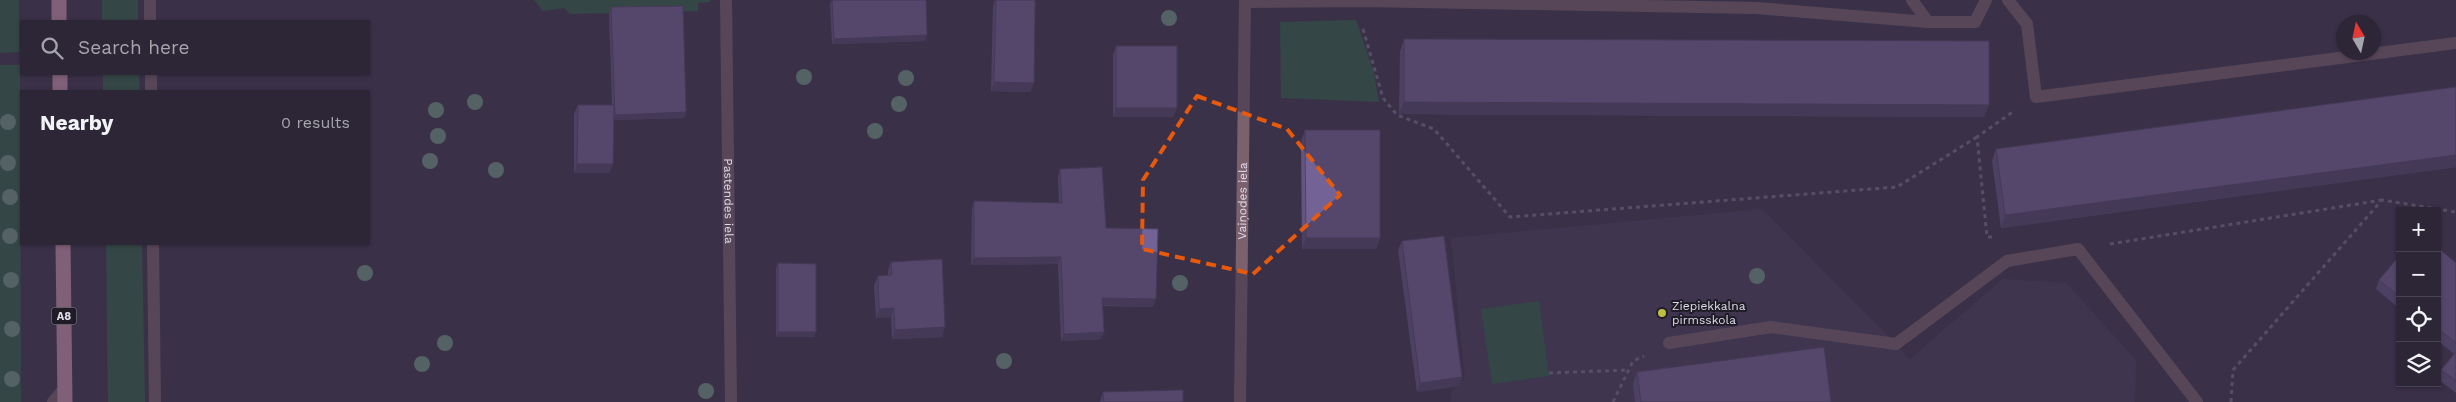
<!DOCTYPE html>
<meta charset="utf-8">
<style>
body{margin:0;font-family:"Work Sans",sans-serif;background:#383242;color:#f1f3f6}
.controls{position:absolute;right:15px;bottom:15px;display:grid;overflow:hidden;border-radius:0px;box-shadow:0 1px 4px #0004}
.controls button{width:45px;height:45px;display:grid;place-items:center;padding:0;border:0;border-bottom:1px solid #484352;background:#2c2637;color:#f1f3f6;font:25px sans-serif}
.compass{position:absolute;left:2336px;top:15px;width:45px;height:45px;border-radius:50%;background:#2c2637;box-shadow:0 1px 4px #0004;rotate:351deg}
.list{margin:0;padding:0;list-style:none}
h2{display:flex;justify-content:space-between;align-items:center;height:65px;margin:0;padding:0 20px;font-size:21px}
h2 small{font-size:16px;font-weight:400;color:#a6a5ad}
.icon{flex:none;width:28px;height:28px;fill:none;stroke:currentColor;stroke-width:2;stroke-linecap:round;stroke-linejoin:round}
.map{position:relative;flex:none;width:2456px;height:402px;overflow:hidden}
.search{position:absolute;background:#2c2637;box-shadow:0 1px 4px #0004;left:20px;top:20px;width:350px;height:55px;display:flex;align-items:center;gap:12px;box-sizing:border-box;padding:0 18px;border-radius:0px;color:#a6a5ad;font-size:19px}
.panel{position:absolute;background:#2c2637;box-shadow:0 1px 4px #0004;left:20px;top:90px;width:350px;height:155px;border-radius:0px}
.map>svg:first-child{display:block}
.built{fill:#453b58}
.green{fill:#2d5f40}
.lines{fill:none;stroke-linecap:round;stroke-linejoin:round}
.path{stroke:#787286;stroke-width:3;stroke-dasharray:4 4;stroke-linecap:butt}
.lane{stroke:#7b616c;stroke-width:12}
.street{stroke:#7b616c;stroke-width:12}
.highway{stroke:#d699b3;stroke-width:15}
.tree{fill:#739d89}
.wall{fill:#635480}
.shaded-wall{fill:#504568}
.building{fill:#736295;stroke:#504568}
.marked{fill:none;stroke:#e8590c;stroke-width:4;stroke-dasharray:10 6;stroke-linejoin:round}
.poi-dot{fill:#bebf42;stroke:#201c27;stroke-width:2}
.labels{text-anchor:middle;stroke-width:4;stroke-linejoin:round;paint-order:stroke}
.shield{fill:#201c27;stroke:#a6a2af;stroke-width:1}
.shield-label{font-size:11px;font-weight:bold;fill:#dfdbe9}
.street-label{font-size:12px;fill:#dfdbe9;stroke:#201c27}
.poi-label{font-size:12px;fill:#dfdbe9;stroke:#201c27;text-anchor:start}
</style>
<div class="map">
<svg width="2456" height="402" viewBox="0 0 2456 402">
<rect width="100%" height="100%" fill="#3a3249"/>
<polygon class="built" points="1762,209 1896,344 1909,360 2003,279 2066,283 2136,360 2135,402 1451,402 1452,392 1465,377 1451,238"/>
<g class="green">
<polygon points="0,0 19,0 19,52 0,53"/>
<rect x="102" y="0" width="36" height="21"/>
<polygon points="534,0 710,0 711,2 698,3 698,11 570,14 564,8 543,11"/>
<polygon points="1356,20 1374,73 1379,102 1281,98 1280,22"/>
<polygon points="0,65 20,65 21,402 0,402"/>
<polygon points="103,74 139,74 140,91 103,91"/>
<polygon points="106,244 142,244 145,402 108,402"/>
<polygon points="1539,301 1549,376 1492,384 1481,309"/>
</g>
<g class="lines">
<g class="path">
<polyline points="1363,29 1383,98 1397,115 1434,129 1510,217 1897,187 1977,137"/>
<polyline points="1992,237 1987,237 1977,137 2014,111"/>
<polyline points="2110,244 2382,200"/>
<polyline points="1549,373 1628,370"/>
<polyline points="1613,402 1633,361 1644,356"/>
<polyline points="2231,402 2233,370 2382,200 2456,212"/>
</g>
<g class="lane">
<polyline points="1669,343 1771,327 1896,344 2007,261 2078,249 2197,402"/>
<polyline points="53,402 65,388"/>
</g>
<g class="street">
<polyline points="150,0 150,21"/>
<path id="s1" d="M726,0L731,402"/>
<polyline points="1912,0 1928,22"/>
<polyline points="2008,0 2027,24 2036,97 2456,43"/>
<polyline points="1245,2 1365,1 1757,8 1928,22 1975,22 1986,0"/>
<polyline points="151,74 151,91"/>
<polyline points="153,244 155,402"/>
<path id="s2" d="M1240,402L1245,0"/>
</g>
<g class="highway">
<polyline points="59,0 59,21"/>
<polyline points="60,74 60,91"/>
<polyline points="63,244 65,402"/>
</g>
</g>
<g class="tree">
<circle cx="1169" cy="18" r="8"/>
<circle cx="804" cy="77" r="8"/>
<circle cx="906" cy="78" r="8"/>
<circle cx="475" cy="102" r="8"/>
<circle cx="899" cy="104" r="8"/>
<circle cx="436" cy="110" r="8"/>
<circle cx="8" cy="122" r="8"/>
<circle cx="875" cy="131" r="8"/>
<circle cx="438" cy="136" r="8"/>
<circle cx="430" cy="161" r="8"/>
<circle cx="8" cy="163" r="8"/>
<circle cx="496" cy="170" r="8"/>
<circle cx="10" cy="197" r="8"/>
<circle cx="10" cy="236" r="8"/>
<circle cx="365" cy="273" r="8"/>
<circle cx="1757" cy="276" r="8"/>
<circle cx="11" cy="280" r="8"/>
<circle cx="1180" cy="283" r="8"/>
<circle cx="12" cy="329" r="8"/>
<circle cx="445" cy="343" r="8"/>
<circle cx="1004" cy="361" r="8"/>
<circle cx="422" cy="364" r="8"/>
<circle cx="12" cy="379" r="8"/>
<circle cx="706" cy="391" r="8"/>
</g>
<g class="wall">
<polygon points="832,0 926,0 925,41 832,44 830,4"/>
<polygon points="995,0 1035,0 1034,83 1030,92 991,91 993,6"/>
<polygon points="611,7 686,112 684,118 613,120 613,164 609,173 574,173 574,114 578,105 612,105 609,13"/>
<polygon points="1404,39 1984,117 1399,114 1400,52"/>
<polygon points="1116,46 1173,117 1113,117 1113,55"/>
<polygon points="2456,87 2456,167 2001,228 1992,161 1996,149"/>
<polygon points="1305,130 1380,238 1376,249 1302,249 1301,141"/>
<polygon points="1060,169 1106,228 1153,307 1103,306 1104,332 1101,339 1061,341 1058,264 971,265 972,209 974,201 1059,203 1058,176"/>
<polygon points="1402,241 1462,377 1459,386 1417,392 1398,250"/>
<polygon points="2437,247 2456,263 2456,393 2438,379 2441,370 2454,354 2437,340"/>
<polygon points="2400,255 2400,309 2376,289 2379,280"/>
<polygon points="891,262 942,337 892,339 891,317 876,318 874,285 878,276 888,275 888,271"/>
<polygon points="778,263 814,337 776,337 776,269"/>
<polygon points="1637,372 1831,402 1635,402 1633,384"/>
<polygon points="1103,392 1183,402 1100,402"/>
</g>
<g class="shaded-wall">
<polygon points="927,35 925,41 832,44 834,39"/>
<polygon points="994,82 1034,83 1030,92 991,91"/>
<polygon points="1404,102 1989,105 1984,117 1399,114"/>
<polygon points="1116,108 1177,108 1173,117 1113,117"/>
<polygon points="686,112 684,118 613,120 615,115"/>
<polygon points="2456,155 2456,167 2001,228 2005,215"/>
<polygon points="577,164 613,164 609,173 574,173"/>
<polygon points="1306,238 1380,238 1376,249 1302,249"/>
<polygon points="1061,257 1058,264 971,265 974,258"/>
<polygon points="1102,298 1156,299 1153,307 1100,305"/>
<polygon points="894,308 891,317 876,318 879,309"/>
<polygon points="945,327 942,337 892,339 895,330"/>
<polygon points="778,332 816,332 814,337 776,337"/>
<polygon points="1104,332 1101,339 1061,341 1064,334"/>
<polygon points="1462,377 1459,386 1417,392 1420,383"/>
</g>
<g class="building">
<polygon points="832,0 926,0 927,35 834,39"/>
<polygon points="996,0 1035,0 1034,83 994,82"/>
<polygon points="683,6 686,112 615,115 611,7"/>
<polygon points="1404,39 1989,41 1989,105 1404,102"/>
<rect x="1116" y="46" width="61" height="62"/>
<polygon points="2456,87 2456,155 2005,215 1996,149"/>
<polygon points="578,105 614,105 613,164 577,164"/>
<polygon points="1305,130 1380,130 1380,238 1306,238"/>
<polygon points="1102,167 1106,228 1158,229 1156,299 1102,298 1104,332 1064,334 1061,257 974,258 974,201 1062,203 1060,169"/>
<polygon points="1444,236 1462,377 1420,383 1402,241"/>
<polygon points="2437,247 2456,263 2456,343 2437,328"/>
<polygon points="2400,255 2400,297 2379,280"/>
<polygon points="942,259 945,327 895,330 894,308 879,309 878,276 892,275 891,262"/>
<polygon points="778,263 816,264 816,332 778,332"/>
<polygon points="1824,347 1831,402 1641,402 1637,372"/>
<polygon points="2456,352 2456,381 2441,370"/>
<polygon points="1183,390 1183,402 1104,402 1103,392"/>
</g>
<path d="M0 0H2456V402H0ZM1197,96L1287,129L1340,195L1253,274L1142,249L1143,180Z" fill="#3a3249" fill-opacity=".55" fill-rule="evenodd"/>
<path class="marked" d="M1197,96L1287,129L1340,195L1253,274L1142,249L1143,180Z"/>
<circle class="poi-dot" cx="1662" cy="313" r="5"/>
<g class="labels">
<rect class="shield" x="51.5" y="307.5" width="25" height="17" rx="4"/>
<g class="shield-label">
<text x="64" y="320">A8</text>
</g>
<g class="street-label">
<text dy="4" stroke="none"><textPath href="#s1" startOffset="201">Pastendes iela</textPath></text>
<text dy="4" stroke="none"><textPath href="#s2" startOffset="201">Vaiņodes iela</textPath></text>
</g>
<g class="poi-label">
<text x="1672" y="310">Ziepiekkalna<tspan x="1672" dy="14">pirmsskola</tspan></text>
</g>
</g>
</svg>
<div class="controls">
<button>+</button>
<button>−</button>
<button><svg class="icon" aria-label="locate" viewBox="0 0 24 24"><circle cx="12" cy="12" r="6"/><path d="M12 2v4M12 18v4M2 12h4M18 12h4"/></svg></button>
<button><svg class="icon" aria-label="layers" viewBox="0 0 24 24"><path d="M12 4l9 5-9 5-9-5zM3 14l9 5 9-5"/></svg></button>
</div>
<svg class="compass" viewBox="-18 -18 36 36"><path d="M0-13l5 13h-10z" fill="#e53935"/><path d="M0 13l5-13h-10z" fill="#a6a5ad"/></svg>
<div class="search"><svg class="icon" aria-label="search" viewBox="0 0 24 24"><circle cx="10" cy="10" r="6"/><path d="M15 15l6 6"/></svg>Search here</div>
<section class="panel">
<h2>Nearby<small>0 results</small></h2>
<ul class="list">
</ul>
</section>
</div>
